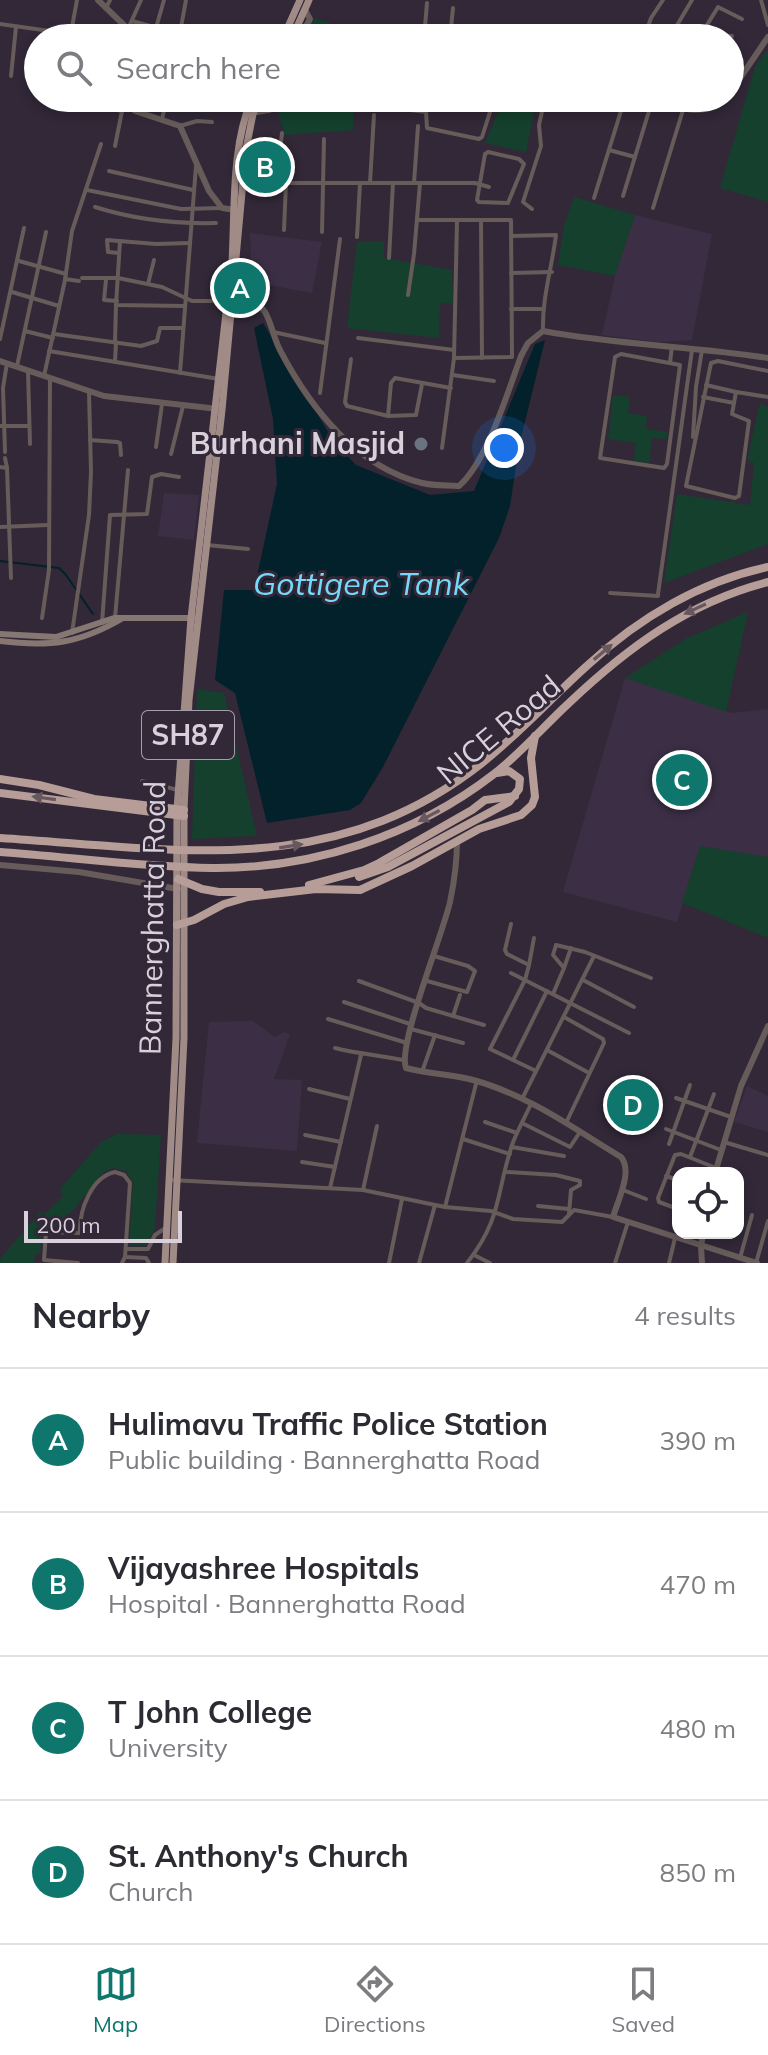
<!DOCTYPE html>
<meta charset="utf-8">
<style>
body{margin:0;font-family:Mulish,sans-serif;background:#f7f7f7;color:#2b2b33}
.controls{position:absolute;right:24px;bottom:24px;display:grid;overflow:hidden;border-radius:16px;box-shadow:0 4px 12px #0003}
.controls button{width:72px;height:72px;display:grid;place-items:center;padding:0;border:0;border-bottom:2px solid #e1e1e2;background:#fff;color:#2b2b33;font:40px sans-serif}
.scale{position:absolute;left:24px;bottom:20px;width:158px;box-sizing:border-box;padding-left:8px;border:4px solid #d8d1dc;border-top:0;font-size:22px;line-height:28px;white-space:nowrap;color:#d8d1dc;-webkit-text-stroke:6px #322838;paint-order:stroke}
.you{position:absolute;left:504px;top:448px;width:28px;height:28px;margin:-20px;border:6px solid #fff;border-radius:50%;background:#1a73e8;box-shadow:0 0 0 12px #1a73e833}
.badge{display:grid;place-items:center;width:52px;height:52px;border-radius:50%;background:#0f766e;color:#fff;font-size:26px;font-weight:700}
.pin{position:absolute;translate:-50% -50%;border:4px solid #fff;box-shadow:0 2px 8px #0006}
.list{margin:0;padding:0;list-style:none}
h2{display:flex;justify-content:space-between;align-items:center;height:104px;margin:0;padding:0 32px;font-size:34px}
h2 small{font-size:26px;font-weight:400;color:#7c7c81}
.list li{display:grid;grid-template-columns:52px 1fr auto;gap:24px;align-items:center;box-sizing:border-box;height:144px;padding:0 32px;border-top:2px solid #e1e1e2}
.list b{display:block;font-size:30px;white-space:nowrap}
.list p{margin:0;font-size:26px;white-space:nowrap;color:#7c7c81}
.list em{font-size:26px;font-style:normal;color:#7c7c81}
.icon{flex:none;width:44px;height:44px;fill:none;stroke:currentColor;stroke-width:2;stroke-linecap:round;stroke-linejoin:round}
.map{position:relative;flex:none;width:768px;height:1263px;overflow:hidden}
.search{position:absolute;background:#fff;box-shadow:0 4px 12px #0003;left:24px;right:24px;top:24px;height:88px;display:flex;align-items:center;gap:20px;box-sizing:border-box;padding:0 28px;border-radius:44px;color:#7c7c81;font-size:30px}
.sheet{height:680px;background:#fff}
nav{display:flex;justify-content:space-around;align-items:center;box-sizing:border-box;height:112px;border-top:2px solid #e1e1e2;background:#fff;font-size:22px;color:#7c7c81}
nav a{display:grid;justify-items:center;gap:4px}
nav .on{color:#0f766e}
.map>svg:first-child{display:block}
.built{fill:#3c2f45}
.green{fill:#15402e}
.water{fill:#02212a}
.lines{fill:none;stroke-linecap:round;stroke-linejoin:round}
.stream{stroke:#02212a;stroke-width:2}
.minor{stroke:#675c5a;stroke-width:4}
.tertiary{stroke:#675c5a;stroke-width:6}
.secondary{stroke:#877773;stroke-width:6}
.primary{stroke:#a08b86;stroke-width:7}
.motorway{stroke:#b69d97;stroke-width:8}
.oneway{fill:#67575e}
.worship-dot{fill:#6b7280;stroke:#322838;stroke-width:3}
.labels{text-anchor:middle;stroke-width:6;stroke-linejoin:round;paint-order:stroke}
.shield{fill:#322838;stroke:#a69eab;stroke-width:2}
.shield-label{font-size:28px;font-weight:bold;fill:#d8d1dc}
.poi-label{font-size:30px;font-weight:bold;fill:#d8d1dc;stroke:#322838;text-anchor:end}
.street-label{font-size:30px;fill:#d8d1dc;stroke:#322838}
.water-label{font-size:32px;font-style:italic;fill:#75dafa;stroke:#322838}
</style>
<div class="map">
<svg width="768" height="1263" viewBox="0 0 768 1263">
<rect width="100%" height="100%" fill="#322838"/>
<g class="built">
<polygon points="635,215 712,234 692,340 658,342 602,335 615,276"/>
<polygon points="250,233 322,242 312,293 252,282"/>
<polygon points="164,493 199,495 194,540 158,536"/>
<polygon points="625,678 732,713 768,709 768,857 700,847 677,922 563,892"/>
<polygon points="253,1021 275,1037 284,1032 290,1034 274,1079 302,1080 297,1151 197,1143 209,1022"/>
<polygon points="747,1086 768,1096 768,1132 734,1122"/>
</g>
<g class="green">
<polygon points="315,18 363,34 363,38 305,38"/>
<polygon points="768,49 768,202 720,188 755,67"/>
<polygon points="320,98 354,98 353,130 285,135 278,113"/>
<polygon points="502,103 535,106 526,152 485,143"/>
<polygon points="574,197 635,215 615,276 558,265 564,225"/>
<polygon points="357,242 384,242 384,258 452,270 453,304 440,303 439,338 347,328"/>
<polygon points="613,395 630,397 628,413 647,416 646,429 668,432 667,439 652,438 649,463 634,461 636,443 608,439"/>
<polygon points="760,403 768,407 768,544 664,583 677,494 750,505 754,463 747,460"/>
<polygon points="748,612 726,712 625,678 687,638"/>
<polygon points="197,689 224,693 257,836 192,839"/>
<polygon points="700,846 768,857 768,938 682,903"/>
<polygon points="118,1134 161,1135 155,1228 147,1245 129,1245 133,1182 126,1171 113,1168 103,1172 75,1208 55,1227 44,1216 40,1254 35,1254 34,1263 0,1263 0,1259 40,1212 44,1215 63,1196 60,1189 101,1142"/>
</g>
<polygon class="water" points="263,323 334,442 356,465 430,495 474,491 535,344 545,340 519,446 510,506 499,538 383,767 361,803 350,810 267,823 235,693 215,680 224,590 254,590 277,484 273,419 254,328"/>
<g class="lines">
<polyline class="stream" points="0,561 59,568 66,575 93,614"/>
<g class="minor">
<polyline points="761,0 768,25"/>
<polyline points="106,8 110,0"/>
<polyline points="132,21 180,34"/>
<polyline points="0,24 71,34"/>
<polyline points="648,27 675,38"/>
<polyline points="156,28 164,0"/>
<polyline points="128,29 141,0"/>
<polyline points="670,37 692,0"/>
<polyline points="700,37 732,36"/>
<polyline points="70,38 77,0"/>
<polyline points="179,38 186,0"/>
<polyline points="424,38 427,3"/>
<polyline points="450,38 453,8"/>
<polyline points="644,38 651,18 663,0"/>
<polyline points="699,38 718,7 742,19"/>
<polyline points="730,63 746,70"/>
<polyline points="11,76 16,27"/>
<polyline points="36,82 38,70"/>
<polyline points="362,98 363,104 426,112 427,128 479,139 482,137 490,112 489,109 399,98"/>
<polyline points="77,101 122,111"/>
<polyline points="677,106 680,98"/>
<polyline points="162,119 167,98"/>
<polyline points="180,126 197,121 212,122"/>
<polyline points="115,146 122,111 131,107"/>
<polyline points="609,150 635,157"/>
<polygon points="488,152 519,159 524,164 508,203 479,202 477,200 485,154"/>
<polyline points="109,171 193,190"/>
<polyline points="243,183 475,183 489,187"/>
<polyline points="276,183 282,133"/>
<polyline points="370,183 374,115"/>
<polyline points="414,183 418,126"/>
<polyline points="87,190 181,209 222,208"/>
<polyline points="623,196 653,98"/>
<polyline points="594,198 625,98"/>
<path d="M95,207C133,219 177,224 216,223"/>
<polyline points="653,208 683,110"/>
<polyline points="532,209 523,202 541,146 539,125 545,98"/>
<polyline points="418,220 511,220 512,357 454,358"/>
<polyline points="481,221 482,358"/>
<polyline points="284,230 286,183"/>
<polyline points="322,232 324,139"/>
<path d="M511,236L556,235C552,267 542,298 543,330"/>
<polyline points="357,237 360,183"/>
<polyline points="120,241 116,305 184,306"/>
<polyline points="119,253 108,252 107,240 156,244 190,243"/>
<polyline points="389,258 393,183"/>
<polyline points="19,261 66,274"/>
<polyline points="511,273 552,272"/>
<polyline points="82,278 118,278 162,287 192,301 227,301"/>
<polyline points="65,279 79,281"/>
<polyline points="106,280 104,300 117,301"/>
<polyline points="148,284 154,260"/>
<polyline points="12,292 59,306"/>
<polyline points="408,295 414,254 420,183"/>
<polyline points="511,309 541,309"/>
<polyline points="25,331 53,338"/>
<polyline points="273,332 325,343"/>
<polyline points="54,334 141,346 157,341 160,328 183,328"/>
<polyline points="358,338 454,350"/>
<polyline points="0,339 24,228"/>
<polyline points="115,342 116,305"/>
<polyline points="49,351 219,379"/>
<polygon points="621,354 680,365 667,464 664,468 600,458 615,357"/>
<polyline points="351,359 345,402 347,406 388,416 391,383 395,378 451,388"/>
<polyline points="115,362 116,342"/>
<polyline points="670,363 672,346"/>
<polyline points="17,366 46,232"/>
<polyline points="28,371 30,444"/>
<polyline points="768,371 718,361 711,363 686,486 735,498 739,496 749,421 732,414 736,392 768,397"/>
<polyline points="180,373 196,166"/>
<polyline points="453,375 494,381"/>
<polyline points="44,376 65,280 72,231 101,144"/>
<polyline points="706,385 736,392"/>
<polyline points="320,393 340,239"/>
<polyline points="703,397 734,403"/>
<polyline points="388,416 416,415 422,384"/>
<polyline points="0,426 28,426"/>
<polyline points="693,437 696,387 702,350"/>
<polyline points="90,440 117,442 120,443 121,455"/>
<polyline points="156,447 162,404"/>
<polyline points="442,448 454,358 457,221"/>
<polyline points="5,452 3,388 7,363"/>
<polyline points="171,454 183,406"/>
<polyline points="5,458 7,468"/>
<polyline points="0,467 7,468 11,578"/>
<polyline points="0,527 48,525"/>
<polyline points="207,545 248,549"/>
<polyline points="610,593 658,596 658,594 692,350"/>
<polyline points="42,618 49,570 50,378"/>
<polyline points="115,618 128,470"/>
<polyline points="102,623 110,515 147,514 152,477 161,474 179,477"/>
<polyline points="72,633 89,515 91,472 89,392"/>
<polyline points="142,781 178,790"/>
<polyline points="511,924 505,950 507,954 529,965 525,980 490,1049 536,1071"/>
<polyline points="529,965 534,938"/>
<polyline points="564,968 571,948"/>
<polyline points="511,973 629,1033"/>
<polyline points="583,980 634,1007"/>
<polyline points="359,981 419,1003 426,1008 484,1025"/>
<polyline points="427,981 467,992 475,971 468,966 434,956"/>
<polyline points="553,994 564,968 553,955 556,945 585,952 651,978"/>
<polyline points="344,1002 410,1024"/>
<polyline points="453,1016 460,995"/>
<polyline points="564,1017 603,1039 604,1043 566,1123"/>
<polyline points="328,1019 407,1043"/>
<polyline points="411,1029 463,1043"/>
<path d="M335,1048C358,1054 380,1055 403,1060"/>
<polyline points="547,1050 589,1073"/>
<polyline points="513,1060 547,991"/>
<polyline points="422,1072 435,1035"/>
<polyline points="309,1089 350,1099"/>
<polyline points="523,1097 594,956"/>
<polyline points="676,1098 731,1117"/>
<polyline points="485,1122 517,1133"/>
<polyline points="522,1123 570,1147 580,1132"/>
<polyline points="666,1129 721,1150"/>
<polyline points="305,1135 341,1142"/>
<polyline points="463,1139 510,1154"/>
<polyline points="724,1142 768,1155"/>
<polyline points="669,1144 690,1085"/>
<polyline points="512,1147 564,1156"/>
<polyline points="690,1157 714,1094"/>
<polyline points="302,1162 335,1167"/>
<polyline points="506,1172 556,1175 580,1181 580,1185 571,1190 569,1213"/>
<polyline points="666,1176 678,1180"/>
<polyline points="171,1180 363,1190 445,1207 477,1080"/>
<polyline points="330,1188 361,1055"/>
<polyline points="363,1190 377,1126"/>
<polyline points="623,1190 646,1199"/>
<polyline points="538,1206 569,1209"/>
<polyline points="445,1207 491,1211 513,1219 562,1222 574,1210 613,1217"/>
<polyline points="678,1209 659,1202 658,1198 675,1155 681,1154 716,1168"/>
<polyline points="126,1249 148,1249 155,1235 167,1227"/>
<polyline points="474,1255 490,1263"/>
<polyline points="125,1257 146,1258 149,1263"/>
<polyline points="740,1258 752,1215"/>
<path d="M78,1263L44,1260L46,1232L80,1233C79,1211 91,1177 115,1172L124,1175L130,1183L125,1257L122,1263"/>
<polyline points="389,1263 402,1199"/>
<polyline points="419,1263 435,1205"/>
<path d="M467,1263C502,1219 496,1193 512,1145C517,1131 525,1117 531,1104"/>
<polyline points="615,1263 628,1222"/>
<polyline points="669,1263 675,1238"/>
<polyline points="756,1263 768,1221"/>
</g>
<g class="tertiary">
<polyline points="98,0 128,29 129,38"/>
<polyline points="300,38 310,19 305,10"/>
<polyline points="730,93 768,37"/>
<polyline points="130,98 131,107 135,111 180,126 209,191 222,208 235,210"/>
<polyline points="508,98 527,98"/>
<path d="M640,98C667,104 705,121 726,98"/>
<polyline points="257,105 268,103 271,98"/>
<polyline points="250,113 269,110 302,98"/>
<path d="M231,301C242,300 258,302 265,312C272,324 274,340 281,352C311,409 357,467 422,483C434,486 447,485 459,486C487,462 508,391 521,356L528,343L543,331C617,345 693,346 768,358"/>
<polyline points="0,361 104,396 218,409"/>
<path d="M457,841C457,861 454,883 450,902C443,934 397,1046 406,1068C428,1074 452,1074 473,1080C528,1095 573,1128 621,1157C633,1171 618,1200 613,1217L757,1263"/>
<polyline points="0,865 79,872 178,889"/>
<polyline points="715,1173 741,1086 768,1026"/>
<polyline points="702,1263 701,1247 703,1233"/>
</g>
<g class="secondary">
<polyline points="0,634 56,637 114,618 193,618"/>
<path d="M0,641C49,647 79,644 123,618"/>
</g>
<g class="primary">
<polyline points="283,38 300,0"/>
<polyline points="292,38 309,0"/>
<path d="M232,262C235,209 231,147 252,98"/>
<polyline points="165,1263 176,1038 177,809 191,618 230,278"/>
<polyline points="173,1263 184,1038 184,810 189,700 222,410 246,149 253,114 260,98"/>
</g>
<g class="motorway">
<polyline points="0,779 39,785 94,799 184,810"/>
<polyline points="0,793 184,816"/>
<path d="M0,838C176,849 332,881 482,763C520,733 553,696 589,664C639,618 701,581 768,567"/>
<path d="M0,852C70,857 141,867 212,868C312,869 414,836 494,774C521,753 544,726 569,703C627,648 689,602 768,582"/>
<polyline points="359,877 388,867 509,802 519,789 520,779 509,771 497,773"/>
<polyline points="178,879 202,889 219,892 260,892"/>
<polyline points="309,885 364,870 379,863 472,810 485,800 515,796"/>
<polyline points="177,925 194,920 224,904 248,897 316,889 360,890 412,866 479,829 521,815 532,805 535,797 531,758 535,736"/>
</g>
</g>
<defs><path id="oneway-solid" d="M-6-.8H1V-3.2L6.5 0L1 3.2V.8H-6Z" transform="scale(2)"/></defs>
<g class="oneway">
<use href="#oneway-solid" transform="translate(695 609) rotate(155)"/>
<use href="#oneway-solid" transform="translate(603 652) rotate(-40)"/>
<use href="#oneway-solid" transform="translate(44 798) rotate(-172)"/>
<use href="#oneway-solid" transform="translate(429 816) rotate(152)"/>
<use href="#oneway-solid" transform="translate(291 846) rotate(-9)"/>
</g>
<circle class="worship-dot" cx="421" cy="444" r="8"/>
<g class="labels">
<rect class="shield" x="142" y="711" width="92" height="48" rx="6"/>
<g class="shield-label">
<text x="188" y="745">SH87</text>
</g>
<g class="poi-label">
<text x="405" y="454">Burhani Masjid</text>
</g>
<g class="street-label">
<text transform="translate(499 730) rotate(-40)" y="10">NICE Road</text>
<text transform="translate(153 918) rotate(-89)" y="10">Bannerghatta Road</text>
</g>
<g class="water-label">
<text x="361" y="595">Gottigere Tank</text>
</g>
</g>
</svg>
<div class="controls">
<button><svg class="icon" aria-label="locate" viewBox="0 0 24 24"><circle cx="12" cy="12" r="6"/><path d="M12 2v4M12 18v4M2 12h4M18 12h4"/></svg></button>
</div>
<div class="scale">200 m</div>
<div class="you"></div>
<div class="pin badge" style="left:240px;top:288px">A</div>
<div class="pin badge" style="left:265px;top:167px">B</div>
<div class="pin badge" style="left:682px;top:780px">C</div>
<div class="pin badge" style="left:633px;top:1105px">D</div>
<div class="search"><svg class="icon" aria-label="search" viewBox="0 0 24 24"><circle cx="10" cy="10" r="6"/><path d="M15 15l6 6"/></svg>Search here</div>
</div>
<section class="sheet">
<h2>Nearby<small>4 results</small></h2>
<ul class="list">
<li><span class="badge">A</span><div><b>Hulimavu Traffic Police Station</b><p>Public building · Bannerghatta Road</p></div><em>390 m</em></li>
<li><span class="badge">B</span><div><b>Vijayashree Hospitals</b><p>Hospital · Bannerghatta Road</p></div><em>470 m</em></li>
<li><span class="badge">C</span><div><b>T John College</b><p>University</p></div><em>480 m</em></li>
<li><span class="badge">D</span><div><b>St. Anthony's Church</b><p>Church</p></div><em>850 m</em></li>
</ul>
</section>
<nav>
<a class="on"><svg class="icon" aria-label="map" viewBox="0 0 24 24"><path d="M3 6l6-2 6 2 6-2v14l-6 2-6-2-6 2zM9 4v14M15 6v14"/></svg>Map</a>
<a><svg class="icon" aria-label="directions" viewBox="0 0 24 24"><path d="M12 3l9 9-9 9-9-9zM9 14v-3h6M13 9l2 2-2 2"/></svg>Directions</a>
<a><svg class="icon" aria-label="saved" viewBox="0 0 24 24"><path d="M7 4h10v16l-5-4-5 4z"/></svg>Saved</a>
</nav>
